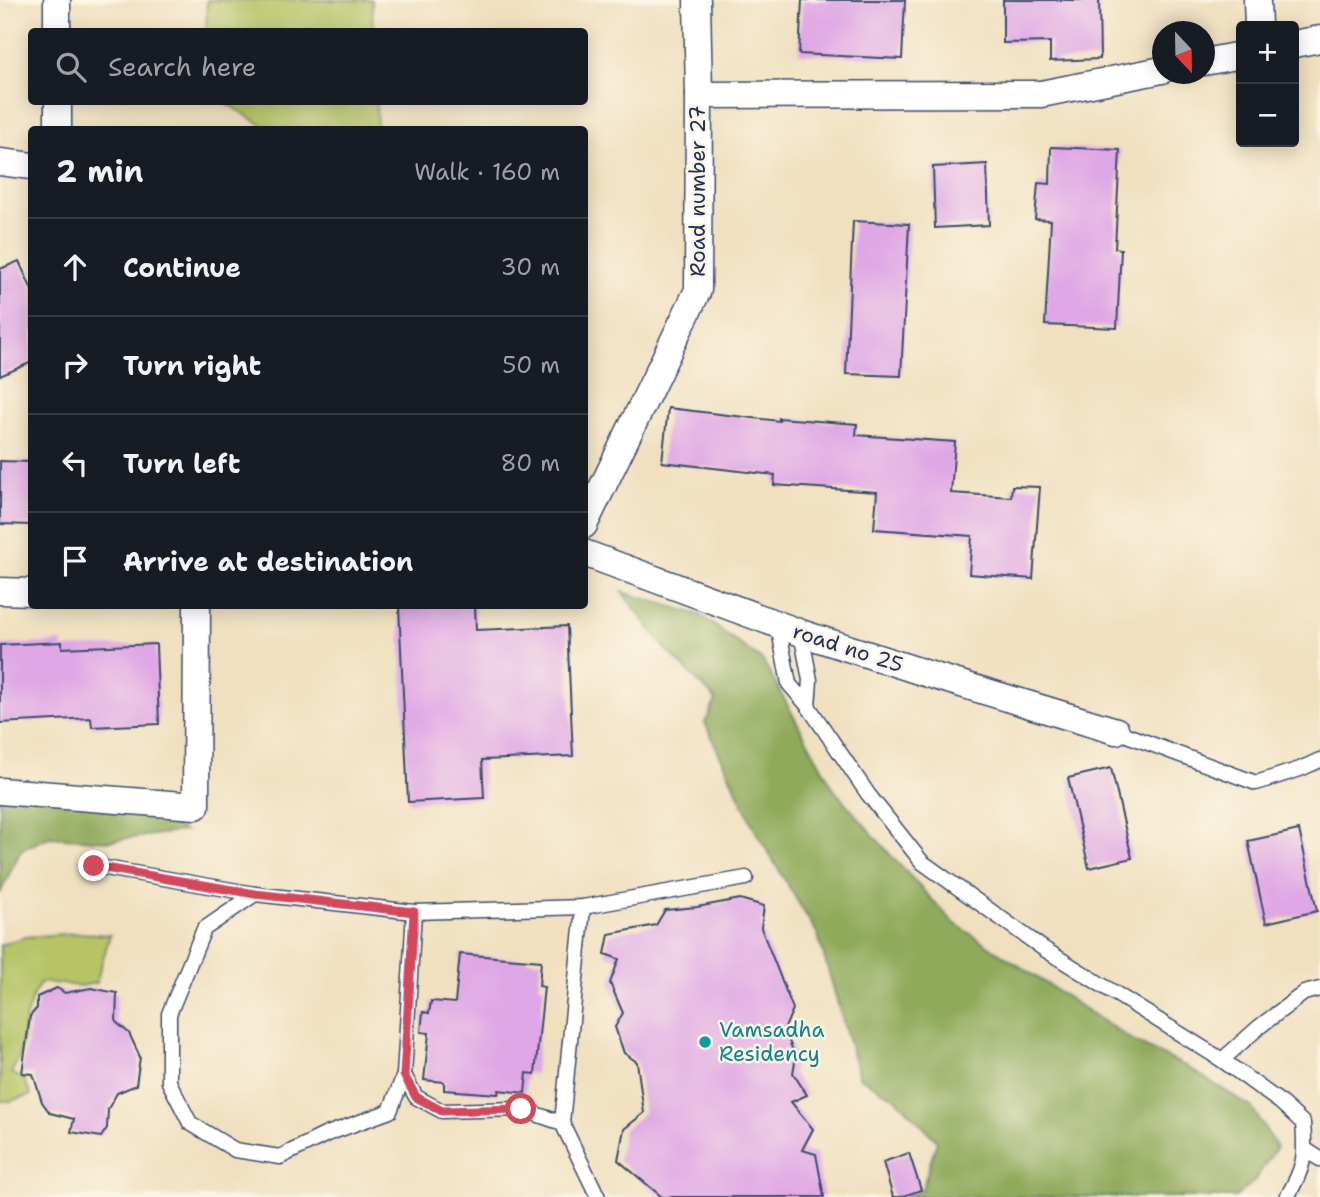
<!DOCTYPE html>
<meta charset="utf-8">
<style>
body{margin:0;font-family:"Shantell Sans",sans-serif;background:#20242c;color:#f1f3f6}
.controls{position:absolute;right:21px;top:21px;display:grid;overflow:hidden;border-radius:7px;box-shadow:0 4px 18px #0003}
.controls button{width:63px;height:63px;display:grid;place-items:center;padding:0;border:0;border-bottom:2px solid #363941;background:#171b24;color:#f1f3f6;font:35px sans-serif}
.compass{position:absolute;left:1152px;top:21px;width:63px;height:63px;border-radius:50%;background:#171b24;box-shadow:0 4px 18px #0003;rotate:158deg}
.stop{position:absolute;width:21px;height:21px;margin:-16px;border:5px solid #d1495b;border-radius:50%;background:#fff}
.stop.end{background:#d1495b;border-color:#fff;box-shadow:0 2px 7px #0008}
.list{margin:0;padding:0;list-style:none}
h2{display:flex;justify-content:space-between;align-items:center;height:91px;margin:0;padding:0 28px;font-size:30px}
h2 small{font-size:23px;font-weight:400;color:#9ea1a6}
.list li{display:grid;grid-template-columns:46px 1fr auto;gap:21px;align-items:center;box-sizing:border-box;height:98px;padding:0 28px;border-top:2px solid #363941}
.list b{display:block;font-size:26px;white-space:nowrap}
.list em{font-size:23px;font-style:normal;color:#9ea1a6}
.icon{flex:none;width:38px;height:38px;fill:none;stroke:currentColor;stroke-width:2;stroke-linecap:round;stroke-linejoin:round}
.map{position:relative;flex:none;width:1320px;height:1197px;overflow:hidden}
.search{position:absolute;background:#171b24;box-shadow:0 4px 18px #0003;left:28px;top:28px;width:560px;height:77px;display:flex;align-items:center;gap:18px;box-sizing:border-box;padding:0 24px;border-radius:7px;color:#9ea1a6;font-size:26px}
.panel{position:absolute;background:#171b24;box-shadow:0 4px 18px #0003;left:28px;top:126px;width:560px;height:483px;border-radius:7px}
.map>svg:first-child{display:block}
.green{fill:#b6c466;stroke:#687a62;stroke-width:2}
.forest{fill:#90aa5b;stroke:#566c5c;stroke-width:2}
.building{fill:#dfa7e5}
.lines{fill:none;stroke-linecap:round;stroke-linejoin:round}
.lane-casing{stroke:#3b4a6d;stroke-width:17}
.street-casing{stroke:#3b4a6d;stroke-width:29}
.lane{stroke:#fff;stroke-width:14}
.street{stroke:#fff;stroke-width:26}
.route{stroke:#d1495b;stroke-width:9}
.culture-dot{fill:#0f9aa8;stroke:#fcf5e5;stroke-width:2.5}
.labels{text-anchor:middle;stroke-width:5;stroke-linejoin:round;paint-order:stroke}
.street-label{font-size:21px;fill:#1b2f5e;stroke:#fcf5e5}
.culture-label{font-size:21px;fill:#0d838f;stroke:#fcf5e5;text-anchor:start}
</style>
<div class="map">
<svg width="1320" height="1197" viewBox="0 0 1320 1197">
<rect width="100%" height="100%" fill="#fcf5e5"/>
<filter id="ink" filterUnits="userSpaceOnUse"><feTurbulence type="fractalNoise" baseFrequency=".0143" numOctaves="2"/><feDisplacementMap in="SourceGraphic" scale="14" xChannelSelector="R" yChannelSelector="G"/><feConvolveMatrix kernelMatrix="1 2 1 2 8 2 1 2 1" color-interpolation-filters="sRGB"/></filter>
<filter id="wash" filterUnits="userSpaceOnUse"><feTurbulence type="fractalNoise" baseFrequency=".00686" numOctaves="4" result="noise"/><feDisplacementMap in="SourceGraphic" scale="28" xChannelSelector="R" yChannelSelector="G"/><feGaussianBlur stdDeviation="1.57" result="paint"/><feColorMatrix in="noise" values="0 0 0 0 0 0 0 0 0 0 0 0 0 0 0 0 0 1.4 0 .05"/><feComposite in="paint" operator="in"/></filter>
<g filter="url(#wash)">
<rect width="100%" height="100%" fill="#f0e0c0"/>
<g class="green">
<polygon points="207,0 372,0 373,31 206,31"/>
<polygon points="224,102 376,102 377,129 269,129"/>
<polygon points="78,933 110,935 96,983 81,986 41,982 33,995 26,1016 19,1058 11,1073 24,1079 31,1095 10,1101 0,1101 0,945 25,937"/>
</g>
<g class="forest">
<polygon points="622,592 700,615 763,661 835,791 894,859 954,923 1135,1042 1187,1067 1251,1107 1277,1147 1253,1182 1236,1197 905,1197 922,1189 937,1141 898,1100 859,1077 818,935 756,832 705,723 716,700 664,647"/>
<polygon points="0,794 134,805 184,831 109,841 49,837 21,850 0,893"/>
</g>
<g id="blocks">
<g class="building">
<polygon points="802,0 905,0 902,59 799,54"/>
<polygon points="1003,0 1099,0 1100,59 1050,61 1050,42 1003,43"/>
<polygon points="1051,147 1120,150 1115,248 1121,249 1117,328 1045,325 1051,220 1035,219 1038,183 1050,184"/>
<polygon points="987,164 989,225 935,228 933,167"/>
<polygon points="853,221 909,224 901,376 846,374"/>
<polygon points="19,261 32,290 32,362 0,376 0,269"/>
<polygon points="668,408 779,421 779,418 857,424 856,435 955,442 951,493 1011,497 1012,486 1040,487 1033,579 969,574 972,536 874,529 877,492 774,485 775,475 662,462"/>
<polygon points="0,461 32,462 32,525 0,524"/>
<polygon points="399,606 475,606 476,630 567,626 573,756 482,760 484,798 408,802"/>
<polygon points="62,642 62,648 156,644 159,724 92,727 91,718 0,723 0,645"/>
<polygon points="1111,768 1132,858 1089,868 1068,778"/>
<polygon points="1299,830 1317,911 1266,923 1248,841"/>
<polygon points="740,899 764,906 761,928 793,1009 784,1030 796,1057 793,1073 807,1095 791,1102 813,1129 802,1150 816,1154 824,1197 662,1197 618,1160 624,1129 644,1113 637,1062 624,1053 615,1027 623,1013 610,983 619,959 605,954 609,934 656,925 665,910 697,907"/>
<polygon points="460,954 541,961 539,986 544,987 535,1074 527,1073 525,1093 499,1090 498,1094 444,1090 444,1082 424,1080 429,1033 421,1032 423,1012 429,1013 431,1001 455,1003"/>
<polygon points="57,988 65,993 91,988 117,993 116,1022 129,1033 140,1057 136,1085 117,1093 108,1109 107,1128 101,1137 71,1132 74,1119 50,1113 42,1102 33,1074 22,1073 30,1016 37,1008 37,997"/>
<polygon points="909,1153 921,1190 901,1197 893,1197 883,1162"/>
</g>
</g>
</g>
<g filter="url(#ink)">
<use href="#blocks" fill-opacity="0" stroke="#3b4a6d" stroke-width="2"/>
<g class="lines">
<g class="lane-casing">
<g id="lane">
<polyline points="778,625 789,684 808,706 810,680 801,633"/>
<path d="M808,706L868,794L922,862L1044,949L1222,1060L1280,1102L1303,1123C1306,1157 1304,1168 1287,1197"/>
<polyline points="1116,731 1256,783 1300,769 1320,760"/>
<polyline points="94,866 255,894 414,912 583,907 746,878"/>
<polyline points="255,894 204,929 169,1014 169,1082 190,1123 235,1150 280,1157 327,1134 390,1111 404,1075"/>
<polyline points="583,907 562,1123 598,1197"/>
<polyline points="414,912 404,1075 416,1097 442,1111 521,1109 562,1123"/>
<polyline points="1222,1060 1259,1027 1304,993 1320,989"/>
<polyline points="1306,1150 1320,1159"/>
</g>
</g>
<g class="street-casing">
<g id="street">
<polyline points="57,0 57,32"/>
<polyline points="1257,0 1258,26"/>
<polyline points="1294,44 1320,39"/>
<polyline points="1204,62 1241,55"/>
<polyline points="699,95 1041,94 1162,70"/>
<polyline points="58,102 58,130"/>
<polyline points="0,162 32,166"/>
<polyline points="584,525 698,290 699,95 697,0"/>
<polyline points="584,553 801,633 928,674 1116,731"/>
<polyline points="0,591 32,592"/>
<polyline points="0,791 196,806 197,606"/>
</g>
</g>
<use href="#lane" class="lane"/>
<use href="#street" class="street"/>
</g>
</g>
<g class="lines" filter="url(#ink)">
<polyline class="route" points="94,866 255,894 414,912 404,1075 416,1097 442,1111 521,1109"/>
</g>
<circle class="culture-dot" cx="705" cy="1042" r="7"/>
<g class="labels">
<g class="street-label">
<text transform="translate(698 191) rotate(-90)" y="7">Road number 27</text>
<text transform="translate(848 648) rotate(18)" y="7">road no 25</text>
</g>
<g class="culture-label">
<text x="719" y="1037">Vamsadha<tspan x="719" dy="24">Residency</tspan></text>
</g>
</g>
</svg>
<div class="controls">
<button>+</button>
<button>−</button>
</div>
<svg class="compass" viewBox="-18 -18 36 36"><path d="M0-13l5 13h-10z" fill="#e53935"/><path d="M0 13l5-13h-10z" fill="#9ea1a6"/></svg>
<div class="stop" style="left:521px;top:1109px"></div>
<div class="stop end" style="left:94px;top:866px"></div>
<div class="search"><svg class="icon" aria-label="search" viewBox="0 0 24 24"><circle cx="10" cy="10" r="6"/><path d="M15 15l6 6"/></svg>Search here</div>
<section class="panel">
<h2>2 min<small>Walk · 160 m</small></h2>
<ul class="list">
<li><svg class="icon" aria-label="ahead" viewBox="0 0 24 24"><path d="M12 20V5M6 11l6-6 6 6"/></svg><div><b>Continue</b></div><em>30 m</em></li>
<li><svg class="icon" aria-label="right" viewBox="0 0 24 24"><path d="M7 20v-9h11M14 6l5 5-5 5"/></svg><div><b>Turn right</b></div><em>50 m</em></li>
<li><svg class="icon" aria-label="left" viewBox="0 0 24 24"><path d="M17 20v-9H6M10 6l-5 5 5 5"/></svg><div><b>Turn left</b></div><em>80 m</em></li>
<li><svg class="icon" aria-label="arrive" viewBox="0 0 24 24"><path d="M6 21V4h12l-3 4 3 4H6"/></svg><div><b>Arrive at destination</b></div></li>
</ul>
</section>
</div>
